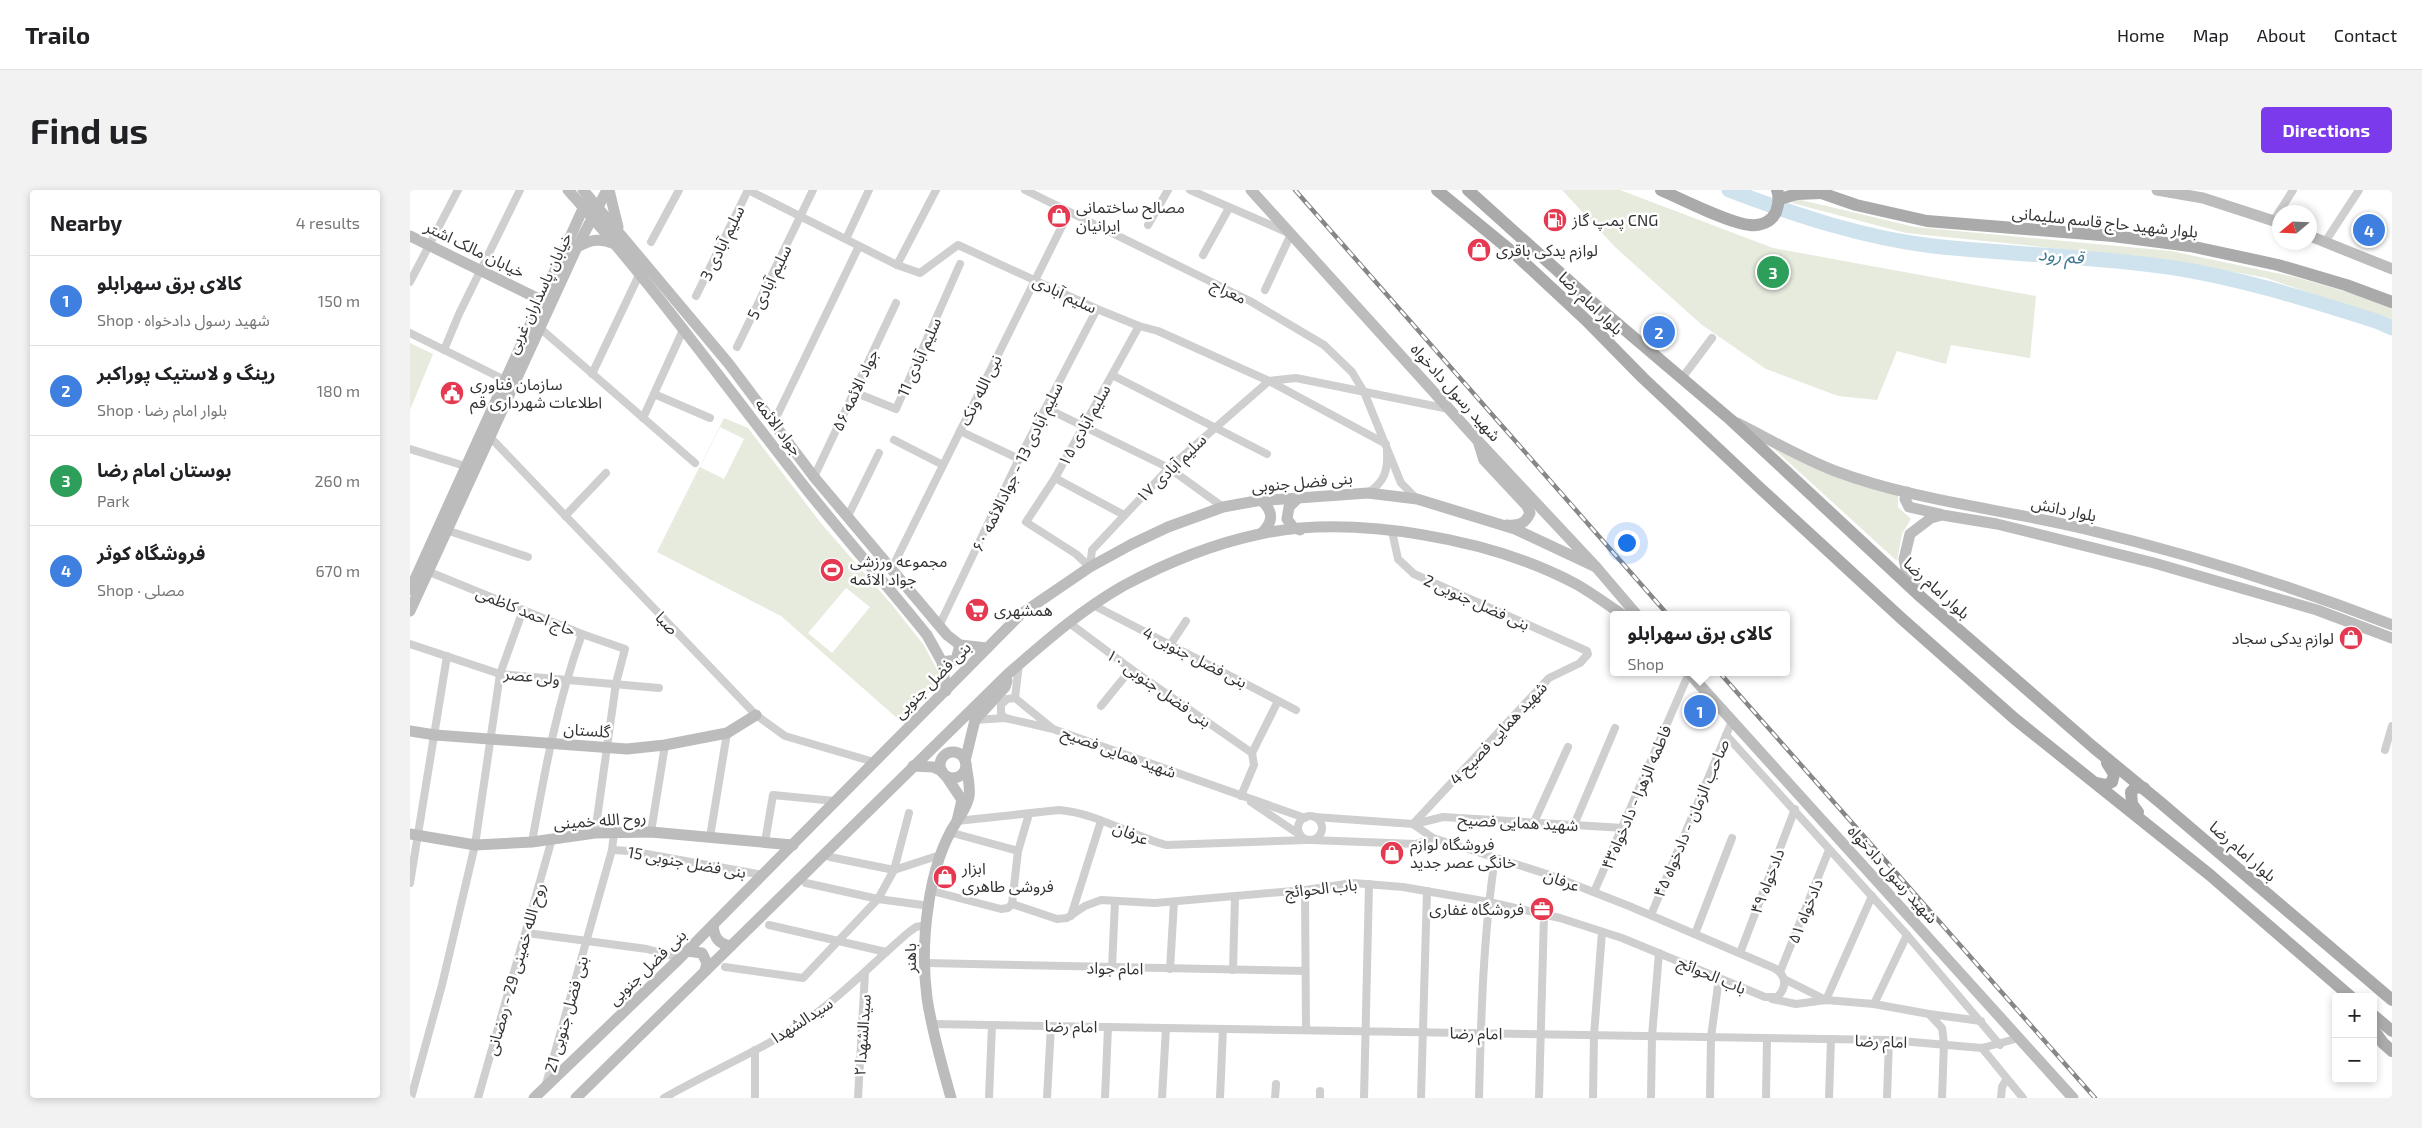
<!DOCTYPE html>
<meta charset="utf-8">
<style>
body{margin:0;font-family:"Exo 2","Noto Sans Arabic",sans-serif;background:#f2f2f2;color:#202124}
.controls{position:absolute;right:15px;bottom:15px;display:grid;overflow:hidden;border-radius:5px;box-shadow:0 2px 8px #0003}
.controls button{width:45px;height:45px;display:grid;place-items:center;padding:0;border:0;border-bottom:1px solid #e0e0e0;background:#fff;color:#202124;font:25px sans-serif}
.compass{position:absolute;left:1862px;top:15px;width:45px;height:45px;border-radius:50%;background:#fff;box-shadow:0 2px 8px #0003;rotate:251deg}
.you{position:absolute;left:1216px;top:352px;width:18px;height:18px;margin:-12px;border:4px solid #fff;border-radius:50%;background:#1a73e8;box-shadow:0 0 0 8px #1a73e833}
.badge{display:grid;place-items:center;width:32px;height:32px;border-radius:50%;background:#7c3aed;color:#fff;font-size:16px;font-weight:700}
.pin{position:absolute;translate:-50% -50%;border:2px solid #fff;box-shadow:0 1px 5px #0006}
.popup{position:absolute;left:1200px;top:421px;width:180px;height:65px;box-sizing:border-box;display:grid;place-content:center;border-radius:5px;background:#fff;filter:drop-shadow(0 1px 4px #0005);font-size:16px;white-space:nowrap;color:#757577}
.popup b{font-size:19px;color:#202124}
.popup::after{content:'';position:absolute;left:50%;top:100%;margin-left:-10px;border:10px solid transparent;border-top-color:#fff}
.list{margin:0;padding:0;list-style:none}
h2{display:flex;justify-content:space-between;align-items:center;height:65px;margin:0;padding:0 20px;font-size:21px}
h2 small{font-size:16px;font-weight:400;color:#757577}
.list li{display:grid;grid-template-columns:32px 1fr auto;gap:15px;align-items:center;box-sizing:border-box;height:90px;padding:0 20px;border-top:1px solid #e0e0e0}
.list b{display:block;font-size:19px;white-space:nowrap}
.list p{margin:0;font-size:16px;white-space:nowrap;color:#757577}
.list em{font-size:16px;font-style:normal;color:#757577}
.map{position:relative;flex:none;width:1982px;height:908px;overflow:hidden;border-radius:5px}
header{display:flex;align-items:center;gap:30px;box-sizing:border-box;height:70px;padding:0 25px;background:#fff;border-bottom:1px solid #e0e0e0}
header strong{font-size:24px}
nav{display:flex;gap:28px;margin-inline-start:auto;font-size:18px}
.intro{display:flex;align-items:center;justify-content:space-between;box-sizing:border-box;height:120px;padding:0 30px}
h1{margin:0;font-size:35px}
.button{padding:12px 22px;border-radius:5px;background:#7c3aed;color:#fff;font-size:18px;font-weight:700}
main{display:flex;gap:30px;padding:0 30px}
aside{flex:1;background:#fff;border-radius:5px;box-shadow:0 2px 8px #0003}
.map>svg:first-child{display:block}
.green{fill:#e6ebde;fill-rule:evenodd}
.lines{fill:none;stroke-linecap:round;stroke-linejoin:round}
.river{stroke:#cee3ed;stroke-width:15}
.street{stroke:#cfcfcf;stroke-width:8}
.secondary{stroke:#bcbcbc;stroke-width:11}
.primary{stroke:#aaa;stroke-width:12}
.rail-casing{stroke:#878787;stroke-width:4.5}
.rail{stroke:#fff;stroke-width:2.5;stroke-dasharray:8;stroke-linecap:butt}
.labels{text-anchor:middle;stroke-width:5;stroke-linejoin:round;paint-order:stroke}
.poi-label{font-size:16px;fill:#323232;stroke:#fff;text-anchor:start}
.street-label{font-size:16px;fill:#323232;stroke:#fff}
.water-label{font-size:18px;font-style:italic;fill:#3f7994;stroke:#fff}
</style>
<header>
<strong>Trailo</strong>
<nav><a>Home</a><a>Map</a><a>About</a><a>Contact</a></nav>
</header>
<div class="intro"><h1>Find us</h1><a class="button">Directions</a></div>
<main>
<aside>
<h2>Nearby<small>4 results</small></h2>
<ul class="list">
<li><span class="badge" style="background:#3f7fe0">1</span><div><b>کالای برق سهرابلو</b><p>Shop · شهید رسول دادخواه</p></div><em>150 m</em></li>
<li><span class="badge" style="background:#3f7fe0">2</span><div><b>رینگ و لاستیک پوراکبر</b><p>Shop · بلوار امام رضا</p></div><em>180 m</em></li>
<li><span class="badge" style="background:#2e9e5b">3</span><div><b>بوستان امام رضا</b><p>Park</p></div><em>260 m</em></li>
<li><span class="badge" style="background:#3f7fe0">4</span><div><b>فروشگاه کوثر</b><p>Shop · مصلی</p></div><em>670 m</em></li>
</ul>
</aside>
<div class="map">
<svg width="1982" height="908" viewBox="0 0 1982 908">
<rect width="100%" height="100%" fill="#fff"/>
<g class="green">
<polygon points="1152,0 1210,0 1363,58 1626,106 1620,168 1541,155 1536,174 1487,161 1467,210 1428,206 1356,179 1292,135 1205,57"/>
<polygon points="1387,9 1505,37 1761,61 1885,87 1982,115 1982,132 1948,119 1856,88 1760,70 1496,43 1382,13"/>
<polygon points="0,153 23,164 0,220"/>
<path d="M314,228L338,238L410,332L482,415L513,454L528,481L530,493L488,529L371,426L247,362ZM310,237L334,249L314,289L290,277ZM436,398L460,417L422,463L398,443Z"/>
<path d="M1363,258C1404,279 1443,297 1488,304V317L1501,329L1492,344L1487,371Z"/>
</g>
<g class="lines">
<path class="river" d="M1319,0C1385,25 1454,48 1523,56C1604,65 1684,66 1765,78C1834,89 1899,110 1966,131L1982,138"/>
<g class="street">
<polyline points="338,0 487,75 510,83 548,55 687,119 729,136 748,141 859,191 976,254"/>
<polyline points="615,0 840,111 914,155 942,182 954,202 991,293 1007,309"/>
<polyline points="780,0 881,44 855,100"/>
<polyline points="1864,30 1883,0"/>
<polyline points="738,35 758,0"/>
<polyline points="436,49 459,0"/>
<polyline points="241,52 269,0"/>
<polyline points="1915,52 1949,0"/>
<polyline points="793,65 819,18"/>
<polyline points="487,75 526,0"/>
<polyline points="0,92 48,0"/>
<polyline points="286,106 338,0"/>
<polyline points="131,139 285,273"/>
<polyline points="0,143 95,190"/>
<polyline points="327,157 403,0"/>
<polyline points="34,160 49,124 110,0"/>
<polyline points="182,184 229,85"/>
<polyline points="702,185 857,264"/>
<polyline points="1272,188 1302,148"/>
<polyline points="444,202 486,219 550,74"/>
<polyline points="244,204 300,228"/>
<polyline points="636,218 759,278 813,317"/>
<polyline points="233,228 273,140"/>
<polyline points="363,234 449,56"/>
<polyline points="550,241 609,269"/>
<polyline points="80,247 346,525 375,546 464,572"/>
<polyline points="484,250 533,275"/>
<polyline points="0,259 55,276"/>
<polyline points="404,287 486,113"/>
<polyline points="645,288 714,325"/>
<path d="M958,303C975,291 978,281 977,261"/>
<polyline points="155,326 196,283"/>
<polyline points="438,326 469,263"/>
<polyline points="36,340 118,367"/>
<polyline points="982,341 988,369 1004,384 1177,461 1178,464 1170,473 1139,488 1003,634"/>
<polyline points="680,377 682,360 759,278 859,191 886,188 1039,219"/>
<polyline points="680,377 666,364 616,332 645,288 729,136"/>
<polyline points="482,378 659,22"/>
<polyline points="17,381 172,444 215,459 206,493 185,643"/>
<polyline points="683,415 886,520"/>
<polyline points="658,432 721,479 842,563"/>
<polyline points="529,436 609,269 687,119"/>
<polyline points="0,454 90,484 249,498"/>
<polyline points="760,455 776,431"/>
<polyline points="609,474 605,508 642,538"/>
<polyline points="691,516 721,479"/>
<polyline points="595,528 591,524 591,515 597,509 605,508"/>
<polyline points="565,530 595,528 643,539 895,628"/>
<polyline points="1316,545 1497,745 1590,855"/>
<polyline points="1975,560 1982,536"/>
<polyline points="831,606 844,575 842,563 868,511"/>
<polyline points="841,612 890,645"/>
<circle cx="900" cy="638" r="12"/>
<polyline points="905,627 1003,634 1023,648"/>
<path d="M547,631L649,620C686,623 720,645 756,655L897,650"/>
<polyline points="1124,632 1158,557"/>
<polyline points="1005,634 1033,627 1214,638"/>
<polyline points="1164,635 1205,538"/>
<polyline points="241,642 255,555"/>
<polyline points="539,642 608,661"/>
<polyline points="300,647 317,543"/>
<path d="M122,652C135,580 147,513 172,444"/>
<polyline points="355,652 363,605 425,611"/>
<polyline points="202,660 220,661 353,685"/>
<polyline points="420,667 484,680"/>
<polyline points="484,680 530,665"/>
<polyline points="0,693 37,466"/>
<polyline points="396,693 468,709 520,716"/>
<polyline points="895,700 896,840"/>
<path d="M522,701L591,719L598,718L602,714L647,729L657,728L675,716L691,710L745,713L895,700L943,693L993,697L1079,712L1150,728L1212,748L1355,807H1367C1378,797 1376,785 1364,778L1219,716L1140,685L1023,648L1006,654L901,650"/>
<polyline points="1184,702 1279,483"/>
<polyline points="602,714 608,661 619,624"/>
<polyline points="1241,725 1322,531"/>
<polyline points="661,726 691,631"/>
<polyline points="359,735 476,762"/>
<polyline points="117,743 237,759 270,768"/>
<polyline points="1285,744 1322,648"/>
<polyline points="1330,763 1385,619"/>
<polyline points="516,773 895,781"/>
<polyline points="315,777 393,788 468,709 484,680 499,623"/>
<polyline points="702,778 705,711"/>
<polyline points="760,779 764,712"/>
<polyline points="823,780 825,707"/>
<polyline points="1370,782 1419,660"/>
<polyline points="1374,789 1416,810 1462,706"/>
<polyline points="1362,809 1386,814 1416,810 1464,814 1519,824 1532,838 1534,853 1532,908"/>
<polyline points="1464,814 1497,745"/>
<polyline points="1519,824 1571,831"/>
<polyline points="522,834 1479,850 1572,858 1609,848"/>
<polyline points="1572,858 1613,908"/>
<polyline points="136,894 202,660 204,643"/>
<polyline points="1,908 32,795 65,655 90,484 113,420"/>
<polyline points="68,908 142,649"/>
<path d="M254,908C303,880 357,858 404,825C438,800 467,769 499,742L506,737L517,735"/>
<polyline points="345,908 345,860"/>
<polyline points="448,908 455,783"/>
<polyline points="579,908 582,835"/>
<polyline points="637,908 641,836"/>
<polyline points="695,908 698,837"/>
<polyline points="752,908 756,838"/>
<polyline points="810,908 813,839"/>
<polyline points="865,908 866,894"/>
<polyline points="910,908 910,901"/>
<polyline points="954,908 959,694"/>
<polyline points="1011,908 1017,701"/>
<path d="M1069,908C1071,828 1073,747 1085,668"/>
<polyline points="1129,908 1134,725"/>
<polyline points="1183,908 1184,845 1192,742"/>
<polyline points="1241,908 1242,846 1249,763"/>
<polyline points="1300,908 1301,847 1309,788"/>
<polyline points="1356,908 1357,848"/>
<polyline points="1419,908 1421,849"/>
<polyline points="1477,908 1479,850"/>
<polyline points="1591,908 1592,897 1596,890"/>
</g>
<g class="secondary">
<path d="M158,0C243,94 316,197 394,296C434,347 477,395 517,445L532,472L536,501"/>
<polyline points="173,0 319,174 404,287 537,445 550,455 577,458"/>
<polyline points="199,0 208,37"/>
<polyline points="841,0 1069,252 1186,377 1227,425"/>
<polyline points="1747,0 1793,8 1870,33"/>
<polyline points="0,46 137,113"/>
<polyline points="1900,46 1982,79"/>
<path d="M167,57C182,49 190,48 205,54"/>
<path d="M1327,233C1359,249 1391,268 1425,281C1505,311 1593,319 1675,339C1779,364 1882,396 1982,435"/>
<path d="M1069,254L1074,270L1117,316L1120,323C1115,334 1109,336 1097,335"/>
<polyline points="1497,302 1495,309 1499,317 1530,324"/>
<polyline points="887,309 879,317 877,329 883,337 890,340"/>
<path d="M852,311C864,322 863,332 852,343"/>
<polyline points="0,400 176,12"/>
<polyline points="1508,401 1496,379 1494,369 1500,344 1521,328 1532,325 1587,334 1744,373 1907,420 1982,448"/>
<polyline points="0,421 167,57 197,0"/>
<polyline points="532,472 546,470 550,455"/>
<polyline points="1278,482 1663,908"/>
<polyline points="0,541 25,545 217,559 255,555 317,543 346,525"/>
<circle cx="543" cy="575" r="13"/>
<polyline points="555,571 565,530 595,497 597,491"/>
<polyline points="503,576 523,577 532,581"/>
<path d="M536,586L552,610L547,631C564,606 560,602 556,574"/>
<polyline points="0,644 65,655 122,652 185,643 241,642 383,655"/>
<path d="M303,735C304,747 308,754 321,756"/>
<polyline points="277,761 292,763 297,773 295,781"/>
<polyline points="124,908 270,768 611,424 680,377 722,354 758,337 813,317 846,311 958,303 1007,309 1105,339 1186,377"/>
<path d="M166,908L599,483C636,451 671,420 713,396C756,373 802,354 850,344C944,324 1082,349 1166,394C1182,403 1198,415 1213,425"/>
<path d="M541,908C532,875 522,842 517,808C510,755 517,676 547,631"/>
</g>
<g class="primary">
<polyline points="1027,0 1106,65 1176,130 1233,188 1351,299 1491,428 1605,529 1800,685 1941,807"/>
<polyline points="1058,0 1188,117 1321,230 1511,407 1683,557 1751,613 1982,810"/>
<path d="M1251,0C1271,9 1321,34 1340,35C1351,36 1361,32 1366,22C1369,14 1370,8 1367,0"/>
<polyline points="1403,0 1446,15 1517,31 1703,46 1780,56 1868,75 1936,95 1982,112"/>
<polyline points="1370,9 1387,4 1411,3"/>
<polyline points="1687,593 1696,595 1702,592 1704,584 1697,573"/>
<polyline points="1728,622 1722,614 1721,602 1726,597 1734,598"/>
<polyline points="1963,825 1982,841"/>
<polyline points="1963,839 1973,853 1982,861"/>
</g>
<g class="rail-casing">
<g id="rail">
<polyline points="885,0 1258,425"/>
<polyline points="1309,482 1685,908"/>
</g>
</g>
<use href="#rail" class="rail"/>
</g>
<defs>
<g id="shop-disc" transform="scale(1.25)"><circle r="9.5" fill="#e43950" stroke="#fff"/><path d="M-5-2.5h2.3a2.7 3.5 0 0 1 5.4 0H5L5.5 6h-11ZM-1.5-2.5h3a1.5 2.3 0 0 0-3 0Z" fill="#fff"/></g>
<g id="fuel-disc" transform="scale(1.25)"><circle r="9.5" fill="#e43950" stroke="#fff"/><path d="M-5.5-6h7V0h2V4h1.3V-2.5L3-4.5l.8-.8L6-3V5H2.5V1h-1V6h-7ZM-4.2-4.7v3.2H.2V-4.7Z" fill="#fff"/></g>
<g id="civic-disc" transform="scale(1.25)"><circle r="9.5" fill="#e43950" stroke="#fff"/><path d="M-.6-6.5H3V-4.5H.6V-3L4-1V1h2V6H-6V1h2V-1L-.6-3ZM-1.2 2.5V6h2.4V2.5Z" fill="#fff"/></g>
<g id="stadium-disc" transform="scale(1.25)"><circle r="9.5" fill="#e43950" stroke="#fff"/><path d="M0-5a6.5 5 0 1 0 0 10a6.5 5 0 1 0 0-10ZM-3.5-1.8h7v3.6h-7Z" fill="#fff"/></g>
<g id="supermarket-disc" transform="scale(1.25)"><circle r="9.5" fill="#e43950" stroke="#fff"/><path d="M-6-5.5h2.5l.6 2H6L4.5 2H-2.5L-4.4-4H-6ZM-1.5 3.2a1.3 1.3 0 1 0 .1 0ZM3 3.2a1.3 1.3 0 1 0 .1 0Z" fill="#fff"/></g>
<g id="office-disc" transform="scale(1.25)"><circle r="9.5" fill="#e43950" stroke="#fff"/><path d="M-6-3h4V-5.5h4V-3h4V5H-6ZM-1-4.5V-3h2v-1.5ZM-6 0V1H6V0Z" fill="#fff"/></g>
</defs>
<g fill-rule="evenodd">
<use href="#shop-disc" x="649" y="26"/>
<use href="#fuel-disc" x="1145" y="30"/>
<use href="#shop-disc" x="1069" y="60"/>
<use href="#civic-disc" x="42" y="203"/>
<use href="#stadium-disc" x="422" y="380"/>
<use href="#supermarket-disc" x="567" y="420"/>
<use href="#shop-disc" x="1941" y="448"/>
<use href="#shop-disc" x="982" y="663"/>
<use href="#shop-disc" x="535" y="687"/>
<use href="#office-disc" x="1132" y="719"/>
</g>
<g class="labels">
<g class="poi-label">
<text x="666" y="23">مصالح ساختمانی<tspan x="666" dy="18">ایرانیان</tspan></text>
<text x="1162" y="36">پمپ گاز CNG</text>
<text x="1086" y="66">لوازم یدکی باقری</text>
<text x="60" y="200">سازمان فناوری<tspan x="60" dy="18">اطلاعات شهرداری قم</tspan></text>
<text x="440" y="377">مجموعه ورزشی<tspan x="440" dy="18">جواد الائمه</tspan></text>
<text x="584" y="426">همشهری</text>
<text x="1924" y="454" text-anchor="end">لوازم یدکی سجاد</text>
<text x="1000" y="660">فروشگاه لوازم<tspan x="1000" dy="18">خانگی عصر جدید</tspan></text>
<text x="552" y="684">ابزار<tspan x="552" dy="18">فروشی طاهری</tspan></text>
<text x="1114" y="725" text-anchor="end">فروشگاه غفاری</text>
</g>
<g class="street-label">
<text transform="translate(1695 32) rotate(6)" y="6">بلوار شهید حاج قاسم سلیمانی</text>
<text transform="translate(312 53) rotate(-64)" y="6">سلیم آبادی 3</text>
<text transform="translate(65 59) rotate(26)" y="6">خیابان مالک اشتر</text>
<text transform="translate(359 92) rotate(-64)" y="6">سلیم آبادی 5</text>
<text transform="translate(819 101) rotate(26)" y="6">معراج</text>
<text transform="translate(129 103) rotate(-65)" y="6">خیابان پاسداران غربی</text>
<text transform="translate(655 104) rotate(25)" y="6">سلیم آبادی</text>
<text transform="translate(1181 113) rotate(44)" y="6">بلوار امام رضا</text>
<text transform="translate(509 167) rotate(-66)" y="6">سلیم آبادی 11</text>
<text transform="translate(445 200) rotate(-65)" y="6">جواد الائمه ۵۶</text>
<text transform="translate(570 200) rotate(-64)" y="6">نبی الله ونک</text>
<text transform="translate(1046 202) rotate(48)" y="6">شهید رسول دادخواه</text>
<text transform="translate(674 235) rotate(-61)" y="6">سلیم آبادی ۱۵</text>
<text transform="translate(369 237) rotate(53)" y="6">جواد الائمه</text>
<text transform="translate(607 277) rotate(-64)" y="6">سلیم آبادی 13 - جوادالائمه ۶۰</text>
<text transform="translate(761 278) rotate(-44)" y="6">سلیم آبادی ۱۷</text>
<text transform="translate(892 292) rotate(-5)" y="6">بنی فضل جنوبی</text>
<text transform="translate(1654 319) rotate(12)" y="6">بلوار دانش</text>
<text transform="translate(1527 398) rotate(42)" y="6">بلوار امام رضا</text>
<text transform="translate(1067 412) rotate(24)" y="6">بنی فضل جنوبی 2</text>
<text transform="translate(116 421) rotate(22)" y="6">حاج احمد کاظمی</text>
<text transform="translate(257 433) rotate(46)" y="6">صبا</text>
<text transform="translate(785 467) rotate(27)" y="6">بنی فضل جنوبی 4</text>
<text transform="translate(122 486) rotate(6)" y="6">ولی عصر</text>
<text transform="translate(522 490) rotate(-45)" y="6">بنی فضل جنوبی</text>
<text transform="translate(749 498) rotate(35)" y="6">بنی فضل جنوبی ۱۰</text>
<text transform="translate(177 540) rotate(4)" y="6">گلستان</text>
<text transform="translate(1088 543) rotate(-47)" y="6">شهید همایی فصیح 4</text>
<text transform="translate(709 562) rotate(20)" y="6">شهید همایی فصیح</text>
<text transform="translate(1226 607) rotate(-67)" y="6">فاطمه الزهرا - دادخواه۴۳</text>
<text transform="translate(1281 628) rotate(-67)" y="6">صاحب الزمان - دادخواه ۴۵</text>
<text transform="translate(190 630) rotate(-4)" y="6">روح الله خمینی</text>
<text transform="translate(1108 632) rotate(3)" y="6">شهید همایی فصیح</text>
<text transform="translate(721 643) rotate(22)" y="6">عرفان</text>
<text transform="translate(1833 661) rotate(41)" y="6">بلوار امام رضا</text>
<text transform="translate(277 672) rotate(10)" y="6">بنی فضل جنوبی 15</text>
<text transform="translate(1483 684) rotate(48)" y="6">شهید رسول دادخواه</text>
<text transform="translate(1152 690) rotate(20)" y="6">عرفان</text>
<text transform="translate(1357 691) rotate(-69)" y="6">دادخواه ۴۹</text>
<text transform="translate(911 698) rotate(-6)" y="6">باب الحوائج</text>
<text transform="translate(1395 721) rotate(-68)" y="6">دادخواه ۵۱</text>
<text transform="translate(500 768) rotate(-90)" y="6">باهنر</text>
<text transform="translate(237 777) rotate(-44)" y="6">بنی فضل جنوبی</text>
<text transform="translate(705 778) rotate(1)" y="6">امام جواد</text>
<text transform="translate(105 779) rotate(-74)" y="6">روح الله خمینی 29 - رمضانی</text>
<text transform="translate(1302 785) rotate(23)" y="6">باب الحوائج</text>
<text transform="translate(156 824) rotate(-74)" y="6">بنی فضل جنوبی 21</text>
<text transform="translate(392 830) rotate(-33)" y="6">سیدالشهدا</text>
<text transform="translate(661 836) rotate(1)" y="6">امام رضا</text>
<text transform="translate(1066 843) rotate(1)" y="6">امام رضا</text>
<text transform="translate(452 845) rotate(-86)" y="6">سیدالشهدا ۲</text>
<text transform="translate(1471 851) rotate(2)" y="6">امام رضا</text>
</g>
<g class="water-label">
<text transform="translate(1651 66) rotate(5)" y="6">قم رود</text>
</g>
</g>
</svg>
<div class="controls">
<button>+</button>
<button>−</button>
</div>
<svg class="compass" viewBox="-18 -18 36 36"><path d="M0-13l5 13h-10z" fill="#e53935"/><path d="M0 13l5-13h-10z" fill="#757577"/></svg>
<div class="you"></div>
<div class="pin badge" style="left:1290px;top:521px;background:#3f7fe0">1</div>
<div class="popup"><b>کالای برق سهرابلو</b>Shop</div>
<div class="pin badge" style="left:1249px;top:142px;background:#3f7fe0">2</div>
<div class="pin badge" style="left:1363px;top:82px;background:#2e9e5b">3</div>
<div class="pin badge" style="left:1959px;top:40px;background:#3f7fe0">4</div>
</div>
</main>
